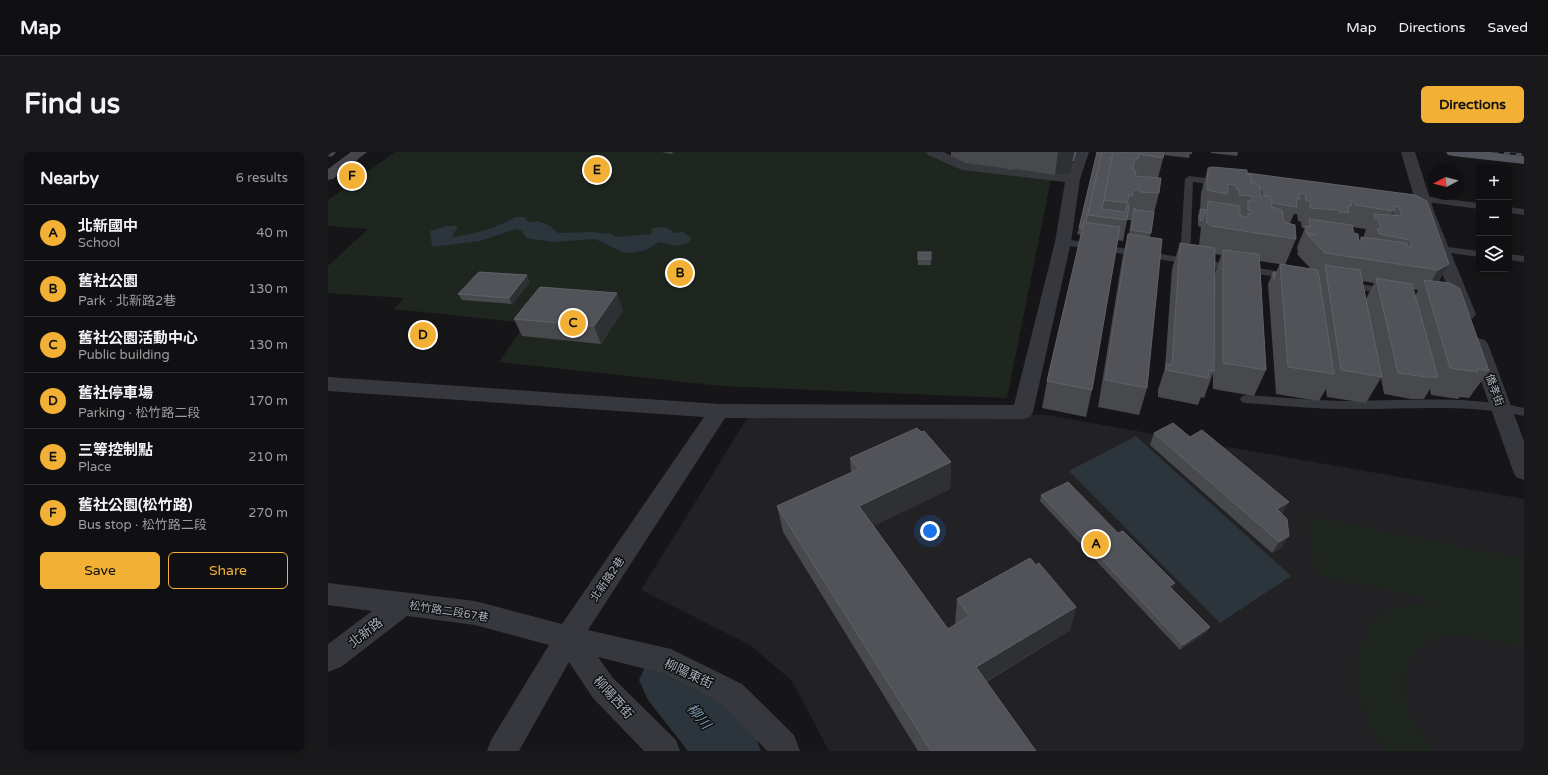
<!DOCTYPE html>
<meta charset="utf-8">
<style>
body{margin:0;font-family:"Varela Round","Noto Sans TC",sans-serif;background:#19191b;color:#f1f3f6}
.controls{position:absolute;right:12px;top:12px;display:grid;overflow:hidden;border-radius:6px;box-shadow:0 2px 6px #0003}
.controls button{width:36px;height:36px;display:grid;place-items:center;padding:0;border:0;border-bottom:1px solid #303032;background:#101012;color:#f1f3f6;font:20px sans-serif}
.compass{position:absolute;left:1100px;top:12px;width:36px;height:36px;border-radius:50%;background:#101012;box-shadow:0 2px 6px #0003;rotate:263deg}
.you{position:absolute;left:602px;top:379px;width:14px;height:14px;margin:-10px;border:3px solid #fff;border-radius:50%;background:#1a73e8;box-shadow:0 0 0 6px #1a73e833}
.badge{display:grid;place-items:center;width:26px;height:26px;border-radius:50%;background:#f2b134;color:#111;font-size:13px;font-weight:700}
.pin{position:absolute;translate:-50% -50%;border:2px solid #fff;box-shadow:0 1px 4px #0006}
.list{margin:0;padding:0;list-style:none}
h2{display:flex;justify-content:space-between;align-items:center;height:52px;margin:0;padding:0 16px;font-size:17px}
h2 small{font-size:13px;font-weight:400;color:#9c9d9f}
.list li{display:grid;grid-template-columns:26px 1fr auto;gap:12px;align-items:center;box-sizing:border-box;height:56px;padding:0 16px;border-top:1px solid #303032}
.list b{display:block;font-size:15px;white-space:nowrap}
.list p{margin:0;font-size:13px;white-space:nowrap;color:#9c9d9f}
.list em{font-size:13px;font-style:normal;color:#9c9d9f}
.actions{display:flex;gap:8px;padding:12px 16px}
.actions a{flex:1;padding:9px 0;border:1px solid #f2b134;border-radius:6px;text-align:center;font-size:14px;color:#f2b134}
.actions .main{background:#f2b134;color:#111}
.icon{flex:none;width:22px;height:22px;fill:none;stroke:currentColor;stroke-width:2;stroke-linecap:round;stroke-linejoin:round}
.map{position:relative;flex:none;width:1196px;height:599px;overflow:hidden;border-radius:6px}
header{display:flex;align-items:center;gap:24px;box-sizing:border-box;height:56px;padding:0 20px;background:#101012;border-bottom:1px solid #303032}
header strong{font-size:19px}
nav{display:flex;gap:22px;margin-inline-start:auto;font-size:14px}
.intro{display:flex;align-items:center;justify-content:space-between;box-sizing:border-box;height:96px;padding:0 24px}
h1{margin:0;font-size:28px}
.button{padding:10px 18px;border-radius:6px;background:#f2b134;color:#111;font-size:14px;font-weight:700}
main{display:flex;gap:24px;padding:0 24px}
aside{flex:1;background:#101012;border-radius:6px;box-shadow:0 2px 6px #0003}
.map>svg:first-child{display:block}
.built{fill:#222225}
.green{fill:#1e261f}
.water{fill:#2c353c}
.lines{fill:none;stroke-linecap:round;stroke-linejoin:round}
.river{fill:#2c353c;fill-rule:evenodd}
.lane{fill:#37383d;fill-rule:evenodd}
.street{fill:#37383d;fill-rule:evenodd}
.secondary{fill:#45474d;fill-rule:evenodd}
.primary{fill:#53555c;fill-rule:evenodd}
.rail-casing{stroke:#4a4c52;stroke-width:3}
.rail{stroke:#111113;stroke-width:2;stroke-dasharray:6;stroke-linecap:butt}
.wall{fill:#47494d;fill-rule:evenodd}
.shaded-wall{fill:#2f3033}
.building{fill:#525359;stroke:#5f6168}
.labels{text-anchor:middle;stroke-width:3;stroke-linejoin:round;paint-order:stroke}
.street-label{font-size:11px;fill:#a8adb8;stroke:#111113}
.near-street-label{font-size:13px;fill:#a8adb8;stroke:#111113}
.near-water-label{font-size:14px;font-style:italic;fill:#7f9bb3;stroke:#111113}
</style>
<header>
<strong>Map</strong>
<nav><a>Map</a><a>Directions</a><a>Saved</a></nav>
</header>
<div class="intro"><h1>Find us</h1><a class="button">Directions</a></div>
<main>
<aside>
<h2>Nearby<small>6 results</small></h2>
<ul class="list">
<li><span class="badge">A</span><div><b>北新國中</b><p>School</p></div><em>40 m</em></li>
<li><span class="badge">B</span><div><b>舊社公園</b><p>Park · 北新路2巷</p></div><em>130 m</em></li>
<li><span class="badge">C</span><div><b>舊社公園活動中心</b><p>Public building</p></div><em>130 m</em></li>
<li><span class="badge">D</span><div><b>舊社停車場</b><p>Parking · 松竹路二段</p></div><em>170 m</em></li>
<li><span class="badge">E</span><div><b>三等控制點</b><p>Place</p></div><em>210 m</em></li>
<li><span class="badge">F</span><div><b>舊社公園(松竹路)</b><p>Bus stop · 松竹路二段</p></div><em>270 m</em></li>
</ul>
<div class="actions"><a class="main">Save</a><a>Share</a></div>
</aside>
<div class="map">
<svg width="1196" height="599" viewBox="0 0 1196 599">
<rect width="100%" height="100%" fill="#161618"/>
<polygon class="built" points="439,258 718,263 1196,347 1196,599 501,599 464,529 422,493 313,438 418,268"/>
<g class="green">
<polygon points="67,0 604,0 723,27 679,246 394,234 171,210 198,171 66,157 76,146 0,141 0,114 40,77 0,74 0,48"/>
<path d="M980,364L1196,407V496C1171,491 1144,481 1118,484C1076,490 1067,534 1084,567C1090,579 1099,589 1108,599H1058C1035,564 1016,522 1039,482C1043,474 1051,463 1059,459C1074,452 1091,452 1106,449L988,422Z"/>
</g>
<g class="water">
<path d="M187,65H196L201,70L210,69L222,74L230,81L264,80L283,82L288,85L323,82L324,77C333,74 340,74 346,81L355,80L363,86L361,91L348,94L331,90L318,98L303,101L295,100L267,87L225,90L198,86L194,79L188,77L152,89L104,95L102,79L119,74H130L124,85C148,82 166,77 187,65Z"/>
<polygon points="808,284 963,424 892,471 741,319"/>
</g>
<g class="lines">
<polygon class="river" points="341,500 362,508 424,576 433,599 360,599 320,548 311,528 320,508"/>
<g class="lane">
<polygon points="861,24 894,28 898,31 894,34 865,30 862,106 962,121 966,122 967,124 966,126 962,127 735,93 730,90 735,87 852,105 857,27"/>
<polygon points="1094,44 1151,51 1151,57 1091,49 1091,45"/>
<polygon points="1181,55 1196,57 1196,63 1181,61"/>
<polygon points="1112,94 1151,99 1151,105 1109,99 1107,97 1109,95"/>
<polygon points="1181,102 1196,104 1196,110 1181,108"/>
<polygon points="1017,130 1059,136 1064,139 1059,142 1013,135 1012,133 1013,131"/>
<path d="M918,243C949,245 981,248 1013,249C1074,249 1136,243 1196,256V264C1136,251 1074,258 1013,257C981,257 949,253 918,251L914,250L912,247L914,244Z"/>
</g>
<g class="street">
<polygon points="598,0 616,0 637,10 739,22 747,0 761,0 752,27 743,90 705,260 702,265 695,267 397,266 260,478 343,497 414,532 466,583 472,599 439,599 394,552 338,522 270,505 285,526 348,588 352,599 316,599 265,546 241,510 191,599 159,599 163,588 221,493 147,473 79,464 13,515 0,520 0,492 44,459 0,453 0,431 147,449 234,472 376,265 0,239 0,225 391,252 686,253 727,90 737,30 634,18 600,3"/>
<polygon points="1073,0 1087,0 1107,62 1148,162 1145,166 1139,168 1133,166 1130,162 1091,62"/>
<polygon points="1150,186 1157,188 1160,192 1196,289 1196,328 1188,325 1185,319 1140,192 1143,188"/>
</g>
<g class="secondary">
<polygon points="0,0 8,0 5,4 0,5"/>
<polygon points="23,0 39,0 5,27 0,28 0,17"/>
</g>
<polygon class="primary" points="1118,0 1163,0 1196,4 1196,12 1125,4 1120,3"/>
<g class="rail-casing">
<polyline id="rail" points="1170,0 1196,3"/>
</g>
<use href="#rail" class="rail"/>
</g>
<g class="wall">
<polygon points="333,0 345,0 344,2"/>
<polygon points="623,0 749,0 743,21 727,23 688,17 681,18 677,16 638,11 623,4"/>
<polygon points="769,0 864,0 864,2 862,2 861,6 836,3 830,26 831,41 825,65 822,85 819,236 811,263 770,255 794,108 800,82 801,82 803,68 799,68 795,89 789,88 764,238 758,265 714,256 719,229 753,83 749,82 751,76"/>
<polygon points="883,0 910,0 909,4 883,1"/>
<path d="M880,16L919,21L1087,43L1121,112L1110,130L1161,219L1141,246L1132,245L1130,247L1103,243L1102,237L1096,247H1083L1056,242L1053,226L1038,251L999,245L998,237L991,249L948,242L940,132L945,120H948L952,112L983,117L969,102L970,101L969,95L977,76H974L973,70L970,69L969,62H966L962,71L968,87L957,113L932,109L938,218L926,244L885,237V221L876,246L873,245L870,253L830,245V238L837,216L844,117L852,91L871,93L873,75L870,74V63L872,59L873,41ZM1024,75L1038,77L1036,83V85H1033L1031,89L1026,81ZM887,102L893,103L887,122ZM1034,129L1046,131L1038,147ZM1085,137L1090,138L1087,144Z"/>
<polygon points="590,100 603,107 603,113 590,113"/>
<polygon points="202,130 184,152 134,148 130,142"/>
<polygon points="295,158 273,192 194,184 186,167"/>
<polygon points="593,280 623,310 622,337 545,374 620,477 628,472 627,471 629,447 708,413 748,455 742,478 658,530 708,599 590,599 455,380 449,354 523,321 522,306"/>
<polygon points="826,281 862,285 954,362 954,395 944,401 822,293"/>
<polygon points="713,343 879,480 852,498 712,349"/>
</g>
<g class="shaded-wall">
<polygon points="730,0 747,0 743,21 727,23"/>
<polygon points="748,0 749,0 744,15 745,9"/>
<polygon points="1067,58 1057,78 1054,79 1065,59"/>
<polygon points="1121,112 1108,132 1099,137 1110,118"/>
<polygon points="199,123 202,130 184,152 181,146"/>
<polygon points="289,141 295,158 273,192 266,174"/>
<polygon points="623,310 622,337 534,380 531,354"/>
<polygon points="961,350 954,362 949,357"/>
<polygon points="961,384 954,395 944,401 951,390"/>
<polygon points="847,431 844,437 841,434"/>
<polygon points="748,455 742,478 645,537 648,515"/>
<polygon points="882,475 879,480 852,498 855,493"/>
</g>
<g class="building">
<polygon points="747,0 748,0 745,9"/>
<polygon points="769,0 774,0 758,70 756,70 754,77 751,76"/>
<polygon points="774,0 785,0 774,57 797,60 799,53 801,53 799,68 760,63"/>
<polygon points="785,0 836,0 835,6 811,2 810,7 807,7 805,18 808,19 807,24 833,26 831,41 812,40 812,38 805,38 804,44 801,43 799,51 776,48"/>
<polygon points="884,15 919,18 919,22 923,23 923,31 932,34 932,44 942,45 944,55 954,58 956,70 967,73 968,87 883,74 878,70 880,49 912,54 912,63 917,65 920,65 920,61 923,62 923,58 920,58 920,48 924,49 924,44 911,43 911,37 908,37 908,33 900,32 899,42 879,38 880,16"/>
<polygon points="919,21 1087,43 1099,49 1121,112 1110,118 997,101 978,81 988,83 978,80 977,74 982,75 981,67 1024,73 1026,81 1030,82 1031,89 1034,90 1033,85 1079,91 1080,95 1084,95 1082,88 1051,82 1049,77 1053,77 1050,67 1047,67 1046,62 1074,64 1071,55 1066,54 1067,58 1065,59 1027,53 1025,49 1023,48 1024,54 1020,54 1021,61 1011,60 1011,58 982,56 982,49 978,49 977,42 971,41 972,47 968,47 969,55 944,51 944,44 936,43 936,37 932,36 932,34 928,33 928,31 925,30 923,29 923,23 919,22"/>
<polygon points="806,56 808,57 808,58 826,60 823,81 803,78"/>
<polygon points="872,57 878,58 874,69 872,68"/>
<polygon points="756,70 792,75 764,238 719,229"/>
<polygon points="800,82 834,87 819,236 777,228"/>
<polygon points="852,91 887,96 886,219 881,218 880,226 838,218 838,212 844,213"/>
<polygon points="895,98 931,102 938,218 895,211"/>
<rect x="590" y="100" width="13" height="7"/>
<polygon points="952,112 990,118 1006,222 960,215"/>
<polygon points="997,113 1032,118 1054,225 1013,218"/>
<polygon points="151,120 199,123 181,146 130,142"/>
<polygon points="945,120 948,120 946,127"/>
<polygon points="1048,126 1084,132 1110,225 1098,225 1070,221"/>
<polygon points="1096,128 1122,131 1132,137 1161,219 1148,217 1150,220 1122,216"/>
<polygon points="212,135 289,141 266,174 186,167"/>
<polygon points="845,271 862,285 874,278 961,350 949,357 959,367 961,384 951,390 826,281"/>
<polygon points="589,276 593,280 596,279 623,310 531,354 620,477 641,464 629,447 702,406 708,413 711,411 748,455 648,515 708,599 603,599 449,354 531,317 522,306"/>
<polygon points="740,330 790,381 795,379 847,431 841,434 882,475 855,493 713,343"/>
</g>
<g class="labels">
<g class="street-label">
<text transform="translate(1167 238) rotate(70)" y="4">僑孝街</text>
<text transform="translate(279 427) rotate(-56)" y="4">北新路2巷</text>
<text transform="translate(121 459) rotate(9)" y="4">松竹路二段67巷</text>
</g>
<g class="near-street-label">
<text transform="translate(37 480) rotate(-38)" y="5">北新路</text>
<text transform="translate(361 521) rotate(25)" y="5">柳陽東街</text>
<text transform="translate(286 545) rotate(48)" y="5">柳陽西街</text>
</g>
<g class="near-water-label">
<text transform="translate(371 564) rotate(50)" y="5">柳川</text>
</g>
</g>
</svg>
<div class="controls">
<button>+</button>
<button>−</button>
<button><svg class="icon" aria-label="layers" viewBox="0 0 24 24"><path d="M12 4l9 5-9 5-9-5zM3 14l9 5 9-5"/></svg></button>
</div>
<svg class="compass" viewBox="-18 -18 36 36"><path d="M0-13l5 13h-10z" fill="#e53935"/><path d="M0 13l5-13h-10z" fill="#9c9d9f"/></svg>
<div class="you"></div>
<div class="pin badge" style="left:768px;top:392px">A</div>
<div class="pin badge" style="left:352px;top:121px">B</div>
<div class="pin badge" style="left:245px;top:171px">C</div>
<div class="pin badge" style="left:95px;top:183px">D</div>
<div class="pin badge" style="left:269px;top:18px">E</div>
<div class="pin badge" style="left:24px;top:24px">F</div>
</div>
</main>
